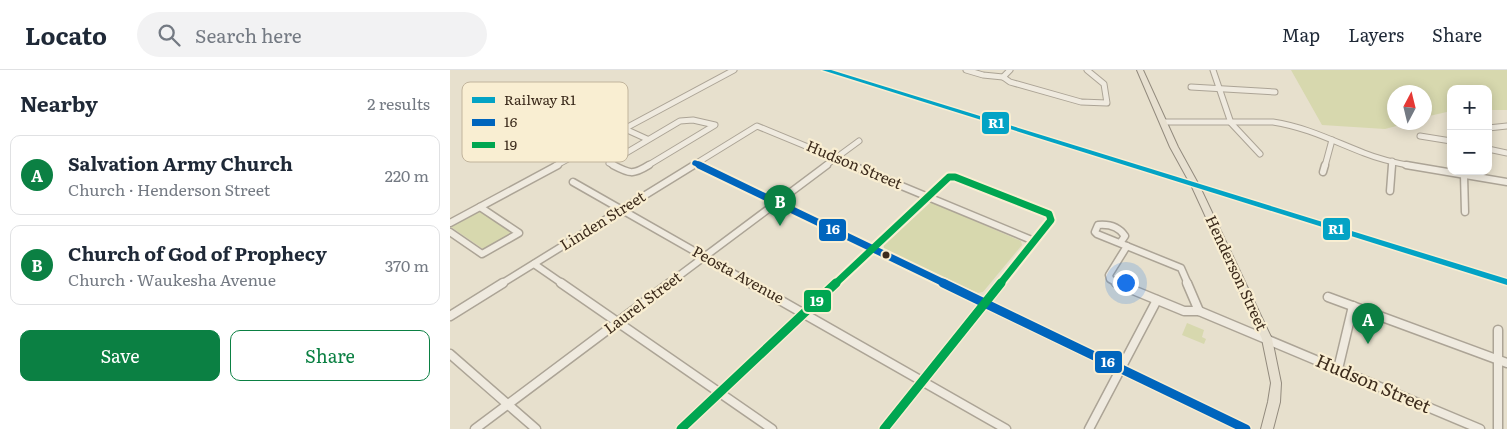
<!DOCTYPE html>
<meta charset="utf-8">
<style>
body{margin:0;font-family:Literata,serif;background:#f2f2f3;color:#1f2937}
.controls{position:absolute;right:15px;top:15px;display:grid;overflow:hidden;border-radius:10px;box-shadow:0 2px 12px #0003}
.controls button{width:45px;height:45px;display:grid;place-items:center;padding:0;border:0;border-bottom:1px solid #e0e1e3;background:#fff;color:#1f2937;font:25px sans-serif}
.compass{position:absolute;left:937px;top:15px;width:45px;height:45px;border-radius:50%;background:#fff;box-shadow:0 2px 12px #0003;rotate:7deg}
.you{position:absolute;left:675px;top:212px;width:18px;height:18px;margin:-12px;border:4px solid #fff;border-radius:50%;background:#1a73e8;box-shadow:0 0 0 8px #1a73e833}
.badge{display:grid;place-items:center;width:32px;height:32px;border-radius:50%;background:#0b8043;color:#fff;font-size:16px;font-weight:700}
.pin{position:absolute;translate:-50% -41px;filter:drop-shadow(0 1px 2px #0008)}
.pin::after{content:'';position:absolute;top:26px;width:18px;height:15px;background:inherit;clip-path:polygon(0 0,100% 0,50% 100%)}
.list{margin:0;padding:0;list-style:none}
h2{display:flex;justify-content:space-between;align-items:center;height:65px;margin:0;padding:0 20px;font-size:21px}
h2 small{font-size:16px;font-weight:400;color:#747a83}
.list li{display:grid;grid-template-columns:32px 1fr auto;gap:15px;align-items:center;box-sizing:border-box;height:80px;margin:0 10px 10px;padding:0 10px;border:1px solid #e0e1e3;border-radius:10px}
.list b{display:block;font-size:19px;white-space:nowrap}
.list p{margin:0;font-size:16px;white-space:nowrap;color:#747a83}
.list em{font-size:16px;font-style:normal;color:#747a83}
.actions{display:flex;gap:10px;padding:15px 20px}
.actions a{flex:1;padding:11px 0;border:1px solid #0b8043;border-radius:10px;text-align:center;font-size:18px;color:#0b8043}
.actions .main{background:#0b8043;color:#fff}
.icon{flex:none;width:28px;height:28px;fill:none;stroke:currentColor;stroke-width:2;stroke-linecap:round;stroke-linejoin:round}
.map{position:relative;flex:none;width:1057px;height:359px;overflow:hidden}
header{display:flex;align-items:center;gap:30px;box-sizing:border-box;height:70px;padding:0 25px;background:#fff;border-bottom:1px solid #e0e1e3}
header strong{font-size:24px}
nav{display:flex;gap:28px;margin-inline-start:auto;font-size:18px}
.search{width:350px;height:45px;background:#f2f2f3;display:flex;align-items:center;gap:12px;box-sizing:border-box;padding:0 18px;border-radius:28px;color:#747a83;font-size:19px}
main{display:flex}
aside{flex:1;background:#fff}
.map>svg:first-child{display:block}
.green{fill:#d7d8ae}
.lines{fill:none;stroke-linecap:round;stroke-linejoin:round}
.minor-far2-casing{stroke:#aca496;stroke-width:7}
.minor-far1-casing{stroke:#aca496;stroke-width:9}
.minor-casing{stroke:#aca496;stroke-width:11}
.major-casing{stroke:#928a7d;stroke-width:2}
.minor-far2{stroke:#efeadf;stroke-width:5}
.minor-far1{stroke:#efeadf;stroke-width:6}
.minor{stroke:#efeadf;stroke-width:8}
.major{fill:#e7e0d0;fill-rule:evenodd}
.bus-1-far2-casing{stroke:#f9eed2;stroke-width:9}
.bus-1-far1-casing{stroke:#f9eed2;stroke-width:11}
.bus-1-casing{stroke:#f9eed2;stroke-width:12}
.bus-2-far1-casing{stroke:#f9eed2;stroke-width:11}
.bus-2-casing{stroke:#f9eed2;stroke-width:12}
.bus-1-far2{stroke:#0065bd;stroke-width:5.5}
.bus-1-far1{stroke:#0065bd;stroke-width:7}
.bus-1{stroke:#0065bd;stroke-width:9}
.bus-2-far1{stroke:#00a651;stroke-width:7}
.bus-2{stroke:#00a651;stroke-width:9}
.rail-1-casing{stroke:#f9eed2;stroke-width:3}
.rail-1{fill:#03a3c5;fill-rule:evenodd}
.bus-dot{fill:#3d2c1d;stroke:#f9eed2;stroke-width:2}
.labels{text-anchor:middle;stroke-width:4.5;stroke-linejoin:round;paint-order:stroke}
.street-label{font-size:15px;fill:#3d2c1d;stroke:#f9eed2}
.near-street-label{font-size:18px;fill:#3d2c1d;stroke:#f9eed2}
.key{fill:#f9eed2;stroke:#c1b49c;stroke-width:1}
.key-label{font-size:14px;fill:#3d2c1d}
.line-badge{stroke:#f9eed2;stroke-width:2}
.badge-label{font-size:14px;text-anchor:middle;font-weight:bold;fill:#fff}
</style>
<header>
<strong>Locato</strong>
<div class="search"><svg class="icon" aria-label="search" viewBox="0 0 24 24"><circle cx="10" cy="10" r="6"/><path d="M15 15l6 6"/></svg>Search here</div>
<nav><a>Map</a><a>Layers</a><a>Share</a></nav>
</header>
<main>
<aside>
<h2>Nearby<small>2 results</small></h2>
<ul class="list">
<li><span class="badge">A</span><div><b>Salvation Army Church</b><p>Church · Henderson Street</p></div><em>220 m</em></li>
<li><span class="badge">B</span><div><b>Church of God of Prophecy</b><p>Church · Waukesha Avenue</p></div><em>370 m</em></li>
</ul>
<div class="actions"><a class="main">Save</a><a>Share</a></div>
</aside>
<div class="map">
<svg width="1057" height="359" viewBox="0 0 1057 359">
<rect width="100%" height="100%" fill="#e7e0cd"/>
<g class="green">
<polygon points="841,0 1057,0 1057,40 1038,40 1038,19 1001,19 1001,41 975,47 974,22 944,22 944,52 958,53 935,59 872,55"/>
<polygon points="481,132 571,171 572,175 533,222 528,223 434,179 434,175"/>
<polygon points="27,141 30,141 63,163 33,179 1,157"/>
<polygon points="737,253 754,260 752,267 756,269 754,274 732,265"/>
</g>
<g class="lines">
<g class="minor-far2-casing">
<g id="minor-far2">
<polyline points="516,0 533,5 553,7"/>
<polyline points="560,0 553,7 560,12 631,32 657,33 654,14 637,0"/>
<polyline points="763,0 781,53 810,84"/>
<polyline points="741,17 825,22"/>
<path d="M713,52H823C856,57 883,71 914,83C929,89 946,93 962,96"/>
<polyline points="1038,58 1057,56"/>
<polyline points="175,59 197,69"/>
<polyline points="970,66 1001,71"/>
<polyline points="1038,79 1057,83"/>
<polyline points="245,93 252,96"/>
<polyline points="105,96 284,0"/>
<polyline points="165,96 159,93 230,51 243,50 265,55 197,96"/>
<polyline points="242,96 307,56 404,96"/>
<polyline points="375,96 409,71"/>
<polyline points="875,96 882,70"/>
<polyline points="942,96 942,91"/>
</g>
</g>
<g class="minor-far1-casing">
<g id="minor-far1">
<path d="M163,95C180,104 183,105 199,95"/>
<polyline points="249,95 496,214"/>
<polyline points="401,95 584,171"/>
<polyline points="956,95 1057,112"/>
<polyline points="873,102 875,95"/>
<polyline points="1014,105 1015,142"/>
<polyline points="123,112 302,214"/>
<polyline points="940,121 942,95"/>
<polyline points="0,153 108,95"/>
<polyline points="0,162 32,184 69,163 30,137"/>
<path d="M670,173L675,166C669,157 659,154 648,155L645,162L647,164L731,198L738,214"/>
<polyline points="84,194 113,214"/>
<polyline points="51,214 244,95"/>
<polyline points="218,214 377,95"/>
<polyline points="385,214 499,107 505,107 599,144 601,150 550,214"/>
<polyline points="669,214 660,209 659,205 677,176"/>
</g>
</g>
<g class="minor-casing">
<g id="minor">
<polyline points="111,213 322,359"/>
<polyline points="300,213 556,359"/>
<polyline points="493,213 796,359"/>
<polyline points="666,213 734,241 749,241 1030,359"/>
<polyline points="737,213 749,241"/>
<polyline points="878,227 1057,293"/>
<polyline points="0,246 53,213"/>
<polyline points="1048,260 1048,359"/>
<polyline points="0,284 86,359"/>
<polyline points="888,299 903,236"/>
<polyline points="25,359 220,213"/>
<polyline points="231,359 386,213"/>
<polyline points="434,359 551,213"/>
<polyline points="639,359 707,230"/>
</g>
</g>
<g class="major-casing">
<polygon id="major" points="687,0 693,0 728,77 750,117 822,269 831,313 830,332 823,359 811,359 818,332 821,313 812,269 742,117 720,77"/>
</g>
<use href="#minor-far2" class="minor-far2"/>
<use href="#minor-far1" class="minor-far1"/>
<use href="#minor" class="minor"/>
<use href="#major" class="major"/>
<g class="bus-1-far2-casing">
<polyline id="bus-1-far2" points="245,93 252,96"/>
</g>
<g class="bus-1-far1-casing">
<polyline id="bus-1-far1" points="249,95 496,214"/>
</g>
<g class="bus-1-casing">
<polyline id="bus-1" points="493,213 796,359"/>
</g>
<g class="bus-2-far1-casing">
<polyline id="bus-2-far1" points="385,214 499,107 505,107 599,144 601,150 550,214"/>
</g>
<g class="bus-2-casing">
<g id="bus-2">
<polyline points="231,359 386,213"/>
<polyline points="434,359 551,213"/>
</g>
</g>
<use href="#bus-1-far2" class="bus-1-far2"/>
<use href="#bus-1-far1" class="bus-1-far1"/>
<use href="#bus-1" class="bus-1"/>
<use href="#bus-2-far1" class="bus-2-far1"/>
<use href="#bus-2" class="bus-2"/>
<g class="rail-1-casing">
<polygon id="rail-1" points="372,0 381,0 1057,209 1057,215"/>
</g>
<use href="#rail-1" class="rail-1"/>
</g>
<circle class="bus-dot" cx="436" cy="185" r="4.5"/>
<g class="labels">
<g class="street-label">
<text transform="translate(404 95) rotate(23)" y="5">Hudson Street</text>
<text transform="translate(153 151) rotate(-32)" y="5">Linden Street</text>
<text transform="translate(786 203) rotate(65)" y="5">Henderson Street</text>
<text transform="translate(288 205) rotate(29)" y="5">Peosta Avenue</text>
<text transform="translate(193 233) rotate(-37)" y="5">Laurel Street</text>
</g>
<g class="near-street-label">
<text transform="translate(923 314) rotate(23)" y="6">Hudson Street</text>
</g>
</g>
<rect x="12" y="12" width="166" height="80" rx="8" class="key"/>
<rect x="22" y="27" width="23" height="6" fill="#03a3c5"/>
<rect x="22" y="49" width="23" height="7" fill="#0065bd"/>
<rect x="22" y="72" width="23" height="6" fill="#00a651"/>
<g class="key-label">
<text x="54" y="35">Railway R1</text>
<text x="54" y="57">16</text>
<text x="54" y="80">19</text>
</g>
<g class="line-badge">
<rect x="531" y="41" width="29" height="24" rx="5" fill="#03a3c5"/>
<rect x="872" y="147" width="29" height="24" rx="5" fill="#03a3c5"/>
<rect x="368" y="148" width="29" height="24" rx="5" fill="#0065bd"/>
<rect x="353" y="219" width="29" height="24" rx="5" fill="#00a651"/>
<rect x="644" y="280" width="29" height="24" rx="5" fill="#0065bd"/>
</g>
<g class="badge-label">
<text x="546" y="58">R1</text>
<text x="886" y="164">R1</text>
<text x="383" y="164">16</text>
<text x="367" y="236">19</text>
<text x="658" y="297">16</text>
</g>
</svg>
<div class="controls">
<button>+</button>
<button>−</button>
</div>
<svg class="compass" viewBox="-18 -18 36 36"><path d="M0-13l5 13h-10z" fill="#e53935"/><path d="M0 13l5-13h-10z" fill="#747a83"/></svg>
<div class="you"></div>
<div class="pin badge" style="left:918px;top:274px">A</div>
<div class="pin badge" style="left:330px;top:156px">B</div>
</div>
</main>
